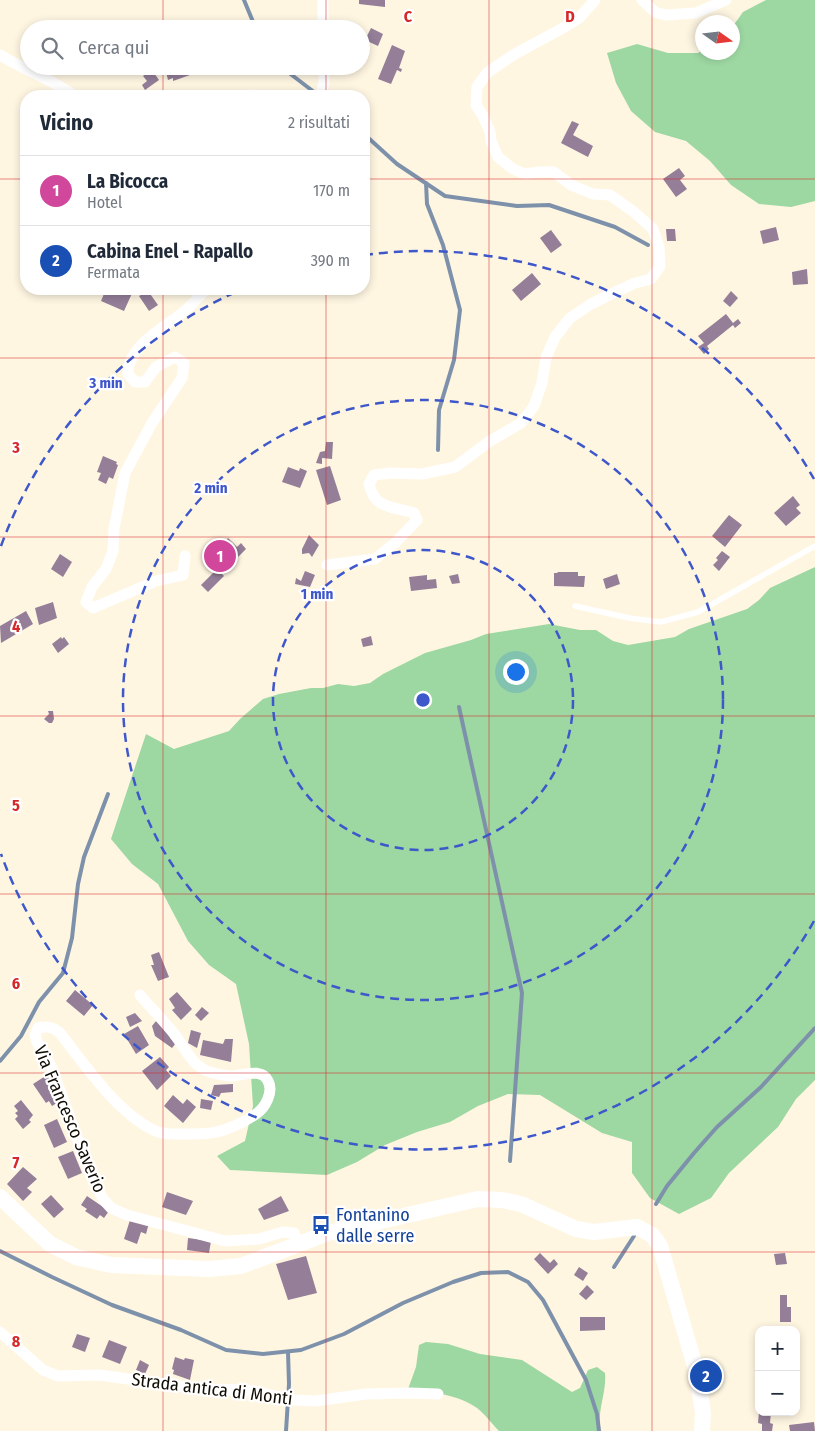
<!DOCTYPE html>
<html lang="it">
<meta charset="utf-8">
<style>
body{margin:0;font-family:"Fira Sans Condensed",sans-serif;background:#f2f2f3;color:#1f2937}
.controls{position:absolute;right:15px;bottom:15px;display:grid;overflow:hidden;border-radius:10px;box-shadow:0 2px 8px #0003}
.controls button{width:45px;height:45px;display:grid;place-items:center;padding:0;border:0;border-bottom:1px solid #e0e1e3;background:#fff;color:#1f2937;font:25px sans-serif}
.compass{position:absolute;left:695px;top:15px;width:45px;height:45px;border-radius:50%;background:#fff;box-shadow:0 2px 8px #0003;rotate:104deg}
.you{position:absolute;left:515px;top:671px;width:18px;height:18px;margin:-12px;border:4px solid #fff;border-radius:50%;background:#1a73e8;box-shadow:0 0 0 8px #1a73e833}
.badge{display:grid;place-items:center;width:32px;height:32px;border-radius:50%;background:#ea580c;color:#fff;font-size:16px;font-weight:700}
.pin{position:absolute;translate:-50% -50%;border:2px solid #fff;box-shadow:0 1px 5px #0006}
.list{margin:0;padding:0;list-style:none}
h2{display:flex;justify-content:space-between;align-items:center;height:65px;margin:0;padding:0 20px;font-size:21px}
h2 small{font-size:16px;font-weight:400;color:#747a83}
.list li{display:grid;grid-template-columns:32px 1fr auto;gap:15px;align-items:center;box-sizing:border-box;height:70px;padding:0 20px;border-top:1px solid #e0e1e3}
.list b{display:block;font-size:19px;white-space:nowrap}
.list p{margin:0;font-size:16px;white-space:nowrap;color:#747a83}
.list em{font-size:16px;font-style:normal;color:#747a83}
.icon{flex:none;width:28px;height:28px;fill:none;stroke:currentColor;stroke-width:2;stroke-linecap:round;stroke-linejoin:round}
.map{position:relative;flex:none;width:815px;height:1431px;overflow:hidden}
.search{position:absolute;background:#fff;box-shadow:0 2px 8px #0003;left:20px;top:20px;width:350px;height:55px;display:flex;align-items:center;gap:12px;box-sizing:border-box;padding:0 18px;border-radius:28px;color:#747a83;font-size:19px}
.panel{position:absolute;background:#fff;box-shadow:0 2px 8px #0003;left:20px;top:90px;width:350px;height:205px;border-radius:20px}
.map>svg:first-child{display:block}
.green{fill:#9dd7a2}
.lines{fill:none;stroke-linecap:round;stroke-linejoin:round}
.stream{stroke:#7e91ab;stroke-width:4}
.building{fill:#947e98}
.lane{stroke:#fff;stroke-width:5.5}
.street{stroke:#fff;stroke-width:11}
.secondary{stroke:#fff;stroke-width:16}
.grid{fill:none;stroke:#d62828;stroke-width:1;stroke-opacity:0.55}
.ring{fill:none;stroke:#3e57ca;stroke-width:2.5;stroke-dasharray:9 6}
.labels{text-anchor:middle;stroke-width:4.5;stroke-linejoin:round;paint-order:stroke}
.street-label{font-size:18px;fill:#120d04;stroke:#fff}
.transit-label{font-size:18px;fill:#164399;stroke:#fff;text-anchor:start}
.grid-label{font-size:16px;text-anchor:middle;font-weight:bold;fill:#d62828;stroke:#fff;stroke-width:4.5;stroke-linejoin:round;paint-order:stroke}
.centre{fill:#3e57ca;stroke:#fff;stroke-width:2.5}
.ring-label{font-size:15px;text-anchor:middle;font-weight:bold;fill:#3e57ca;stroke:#fff;stroke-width:4.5;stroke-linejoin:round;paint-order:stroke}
</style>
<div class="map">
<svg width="815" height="1431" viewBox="0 0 815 1431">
<rect width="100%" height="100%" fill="#fff6e2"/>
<g class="green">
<polygon points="766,0 815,0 815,201 791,207 759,204 731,185 710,161 686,141 655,132 631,111 616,83 607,53 637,44 668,53 698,53 702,50 702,52 732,52 733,26 743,12"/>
<polygon points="815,567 815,1080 796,1099 778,1127 729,1173 711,1198 679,1214 650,1198 632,1173 632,1142 602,1133 540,1095 508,1094 478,1106 450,1122 417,1132 385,1145 357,1162 327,1175 230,1170 217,1156 245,1141 253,1106 249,1044 236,984 209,965 188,941 158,884 132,864 111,839 146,734 174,749 229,731 240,719 263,699 279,694 311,688 323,688 338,684 354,686 370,683 383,674 425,653 471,640 486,634 549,624 580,630 596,630 613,641 628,645 675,637 689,629 747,609 759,600 770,588"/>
<path d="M426,1342L448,1344L480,1354L522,1360L572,1392L580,1388L588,1370L597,1367L605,1373C607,1392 596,1413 601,1431H499C492,1424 485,1414 477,1408C457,1394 431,1392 408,1389L416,1367L419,1345Z"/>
</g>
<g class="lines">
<g class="stream">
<polyline points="244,0 256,29"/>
<polyline points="280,66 318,95"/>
<polyline points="364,134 397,164 445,196 517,206 549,205 615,227 648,245"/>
<polyline points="426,183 427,204 443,245 460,310 454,360 439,410 438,450"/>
<polyline points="459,707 522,993 510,1161"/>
<polyline points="0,1061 21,1036 39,1002 63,973 72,938 78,884 84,857 108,794"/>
<polyline points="656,1204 667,1186 694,1153 717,1127 761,1087 815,1028"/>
<polyline points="0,1251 52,1277 112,1305 181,1330 226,1350 263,1354 301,1350 344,1334 403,1303 453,1282 481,1273 508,1272 528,1282 543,1300 586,1380 597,1414 599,1431"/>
<polyline points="614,1267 634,1236"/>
<polyline points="286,1431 289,1384 288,1352"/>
</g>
</g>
<g class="building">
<polygon points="359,0 385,0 385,7 359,4"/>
<polygon points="371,28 383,34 378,46 365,40"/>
<polygon points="392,45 405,51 399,68 402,69 401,72 397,70 391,84 378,79"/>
<polygon points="179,66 187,66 190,75 173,81 173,78 168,80 166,72"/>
<polygon points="152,70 159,80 145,90 142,85 147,81 143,76"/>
<polygon points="572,121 579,124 573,135 593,146 588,157 561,143"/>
<polygon points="679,168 685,176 680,180 687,189 676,197 663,179"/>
<polygon points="776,227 779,240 763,244 760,231"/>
<polygon points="666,229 675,229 676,241 667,241"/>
<polygon points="551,230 562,245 551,253 540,238"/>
<polygon points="807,269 808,284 793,285 792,272"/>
<polygon points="532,273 541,284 521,301 512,290"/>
<polygon points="106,289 134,289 124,311 101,301"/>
<polygon points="148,291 158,305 149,311 139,296"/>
<polygon points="731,291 738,298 730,307 723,301"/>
<polygon points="726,314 733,323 738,319 741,323 735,328 733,325 707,346 709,349 704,354 698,347 704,343 698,336"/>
<polygon points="326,442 333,442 332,459 322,458 322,464 316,463 320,452 325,451"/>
<polygon points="103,456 117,462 116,464 118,465 113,479 109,477 106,484 98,480 101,473 97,472"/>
<polygon points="330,466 341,500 327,505 316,470"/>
<polygon points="288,467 299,471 300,468 307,471 300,488 282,482"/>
<polygon points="793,496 800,505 796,508 801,513 786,526 774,513"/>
<polygon points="729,515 742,525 725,547 712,536"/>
<polygon points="309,535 319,545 312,557 309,553 302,554 302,549"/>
<polygon points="228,538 237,547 241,543 246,549 234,561 230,557 221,567 209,557"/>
<polygon points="722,551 730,557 719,571 713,565 718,560 716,558"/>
<polygon points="60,554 72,562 63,577 51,569"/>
<polygon points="217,569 224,576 208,592 201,585"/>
<polygon points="305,571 315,575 310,587 295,584 296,578 301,581"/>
<polygon points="558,572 578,572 578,576 585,576 584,587 554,586 554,573 557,573"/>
<polygon points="458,574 460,583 452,584 449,576"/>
<polygon points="617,574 620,584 606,589 603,579"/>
<polygon points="427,575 427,580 436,579 437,588 411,591 409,577"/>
<polygon points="53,602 57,618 39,625 35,608"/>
<polygon points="26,611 33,624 1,643 0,626"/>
<polygon points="371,636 373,645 363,647 361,639"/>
<polygon points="61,637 62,639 64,637 69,644 58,653 52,644"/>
<polygon points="48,711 53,711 54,719 52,723 49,723 44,719 49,714"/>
<polygon points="159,952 169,977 158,981 151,965 154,965 151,955"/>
<polygon points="75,990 93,1005 84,1016 66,1001"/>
<polygon points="177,992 192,1009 181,1020 172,1010 175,1008 169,999"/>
<polygon points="202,1007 209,1013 201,1021 195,1015"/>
<polygon points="135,1013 142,1021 130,1027 126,1017"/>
<polygon points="156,1021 172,1035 170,1038 176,1043 172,1048 155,1036 152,1026"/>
<polygon points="138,1026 149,1045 136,1054 124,1034"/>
<polygon points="191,1030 201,1033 197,1048 188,1043"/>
<polygon points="225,1039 233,1039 231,1062 200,1055 203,1040 223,1044"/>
<polygon points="160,1057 169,1067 166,1070 171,1076 157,1090 142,1071"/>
<polygon points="47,1075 59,1094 60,1101 52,1106 49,1101 46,1103 33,1084"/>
<polygon points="233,1084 233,1092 221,1093 219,1097 211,1095 214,1085"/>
<polygon points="173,1095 183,1104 187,1099 196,1107 183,1123 164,1106"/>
<polygon points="201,1099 213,1101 211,1110 200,1108"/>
<polygon points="21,1100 33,1115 29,1120 31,1122 23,1129 15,1119 18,1116 15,1113 18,1111 14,1106"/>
<polygon points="57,1119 67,1142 54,1148 44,1125"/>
<polygon points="73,1151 82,1173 68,1179 58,1157"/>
<polygon points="23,1167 37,1179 27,1188 32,1192 23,1201 7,1184"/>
<polygon points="167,1192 193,1201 186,1215 162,1207"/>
<polygon points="51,1195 64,1209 54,1218 41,1204"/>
<polygon points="87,1196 109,1211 104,1218 100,1215 97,1219 85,1211 87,1209 81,1205"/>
<polygon points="281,1196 289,1211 264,1220 258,1209"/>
<polygon points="130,1220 149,1223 146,1234 141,1232 137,1244 124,1239"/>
<polygon points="188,1238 211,1241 209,1253 187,1250"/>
<polygon points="540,1253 550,1263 554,1259 558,1264 548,1274 534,1259"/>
<polygon points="785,1253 787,1264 776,1265 774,1254"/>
<polygon points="306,1256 317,1293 288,1300 276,1264"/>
<polygon points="579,1267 588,1273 583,1281 574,1275"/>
<polygon points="587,1285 594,1292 586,1300 579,1294"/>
<polygon points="780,1295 787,1295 787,1307 791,1307 791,1322 780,1322"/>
<polygon points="580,1317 605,1317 605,1330 580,1331"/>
<polygon points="77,1334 90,1338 85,1352 72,1347"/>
<polygon points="109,1340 127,1347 120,1364 102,1357"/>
<polygon points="175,1357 184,1360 185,1358 194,1360 190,1380 173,1374 174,1370 172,1369"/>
<polygon points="140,1360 149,1365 145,1374 136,1370"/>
<polygon points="759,1412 771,1412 770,1423 773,1424 772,1431 762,1431 762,1424 758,1423"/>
<polygon points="814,1422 815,1431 790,1431 789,1425"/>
</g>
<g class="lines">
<polyline class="lane" points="575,606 629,618 661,622 698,612 815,546"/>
<g class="street">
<polyline points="323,0 323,29"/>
<polyline points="642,0 655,12 665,15 696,13 726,0"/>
<path d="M0,55C24,70 52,79 74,96"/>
<polyline points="218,96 257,95 261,96"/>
<polyline points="321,96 324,82 324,66"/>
<path d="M185,556L183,575L156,581L93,608L86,602L92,587L106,569L113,551L114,529L125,473L152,423L182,378L184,363L175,357L156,367L145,382H135L128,374C127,345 168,326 187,309C194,303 200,295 206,289"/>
<path d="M327,565L375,559L395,543L417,520L414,513C393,506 375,510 369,484L374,475L391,473L422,474L455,467L490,441L521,423L534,406L542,383L546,358L555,337L570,318L591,304L611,294L635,283L651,279L660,266L659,247L653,229L634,212L610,195L593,194L571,185L554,172H539L525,174L513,169L498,157L491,141L490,132L483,116L476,105L477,87L487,73L513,55L563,28L579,18L595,0"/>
<path d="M140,995C151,1008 164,1021 175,1035C185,1048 191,1064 207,1071C214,1074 222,1075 230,1076C241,1076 262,1067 268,1081C274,1092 265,1108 256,1114C233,1129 216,1135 188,1134C179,1134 167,1135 158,1132C120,1117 85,1065 60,1033C53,1027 48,1026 38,1028L35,1035L37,1042L51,1066L91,1176L103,1199L111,1208L127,1215L225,1241L259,1239L283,1232L294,1233L299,1245"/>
<polyline points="0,1332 43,1370 58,1376 99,1375 201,1389 246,1390 294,1400 316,1401 366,1394 410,1393 438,1394"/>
</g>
<polyline class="secondary" points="0,1197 50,1244 76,1257 111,1265 209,1269 241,1266 328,1233 478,1199 502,1200 521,1204 576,1229 594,1232 637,1227 652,1235 660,1246 697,1373 703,1413 702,1431"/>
</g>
<path class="grid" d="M163,0V29M326,0V29M489,0V1431M652,0V1431M163,66V96M326,66V96M0,179H26M364,179H815M163,289V1431M326,289V1431M0,358H815M0,537H815M0,716H815M0,894H815M0,1073H815M0,1252H815"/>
<g class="ring">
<circle cx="423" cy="700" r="150"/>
<circle cx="423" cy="700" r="300"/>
<path d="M814 921A449 449 0 0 1 1 854M1 546A449 449 0 0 1 240 290M364 255A449 449 0 0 1 814 479"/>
</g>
<defs>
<g id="bus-bare" transform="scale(1.5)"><path d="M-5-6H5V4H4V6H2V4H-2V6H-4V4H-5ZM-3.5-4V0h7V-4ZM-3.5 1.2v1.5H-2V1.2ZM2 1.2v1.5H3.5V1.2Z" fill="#1a4fb4" stroke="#fff" stroke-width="2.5" paint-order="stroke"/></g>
</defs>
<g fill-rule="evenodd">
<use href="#bus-bare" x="321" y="1225"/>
</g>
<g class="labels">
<g class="street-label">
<text transform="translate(70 1119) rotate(67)" y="6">Via Francesco Saverio</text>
<text transform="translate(212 1389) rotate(7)" y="6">Strada antica di Monti</text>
</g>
<g class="transit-label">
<text x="336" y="1221">Fontanino<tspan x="336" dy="21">dalle serre</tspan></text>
</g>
</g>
<g class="grid-label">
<text x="408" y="22">C</text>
<text x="570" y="22">D</text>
<text x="16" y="453">3</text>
<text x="16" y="632">4</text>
<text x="16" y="811">5</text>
<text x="16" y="989">6</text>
<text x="16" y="1168">7</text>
<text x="16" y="1347">8</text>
</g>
<circle cx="423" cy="700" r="8" class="centre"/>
<g class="ring-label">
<text x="106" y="388">3 min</text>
<text x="211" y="493">2 min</text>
<text x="317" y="599">1 min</text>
</g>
</svg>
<div class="controls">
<button>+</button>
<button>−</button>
</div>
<svg class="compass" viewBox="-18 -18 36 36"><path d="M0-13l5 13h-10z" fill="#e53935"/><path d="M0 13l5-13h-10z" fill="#747a83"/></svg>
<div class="you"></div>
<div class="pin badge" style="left:220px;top:556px;background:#d1479c">1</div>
<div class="pin badge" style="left:706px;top:1376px;background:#1a4fb4">2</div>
<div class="search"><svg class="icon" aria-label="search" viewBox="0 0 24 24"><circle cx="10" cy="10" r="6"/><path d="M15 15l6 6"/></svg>Cerca qui</div>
<section class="panel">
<h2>Vicino<small>2 risultati</small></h2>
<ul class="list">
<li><span class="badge" style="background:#d1479c">1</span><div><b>La Bicocca</b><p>Hotel</p></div><em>170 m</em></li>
<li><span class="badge" style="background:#1a4fb4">2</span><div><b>Cabina Enel - Rapallo</b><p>Fermata</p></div><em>390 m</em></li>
</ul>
</section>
</div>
